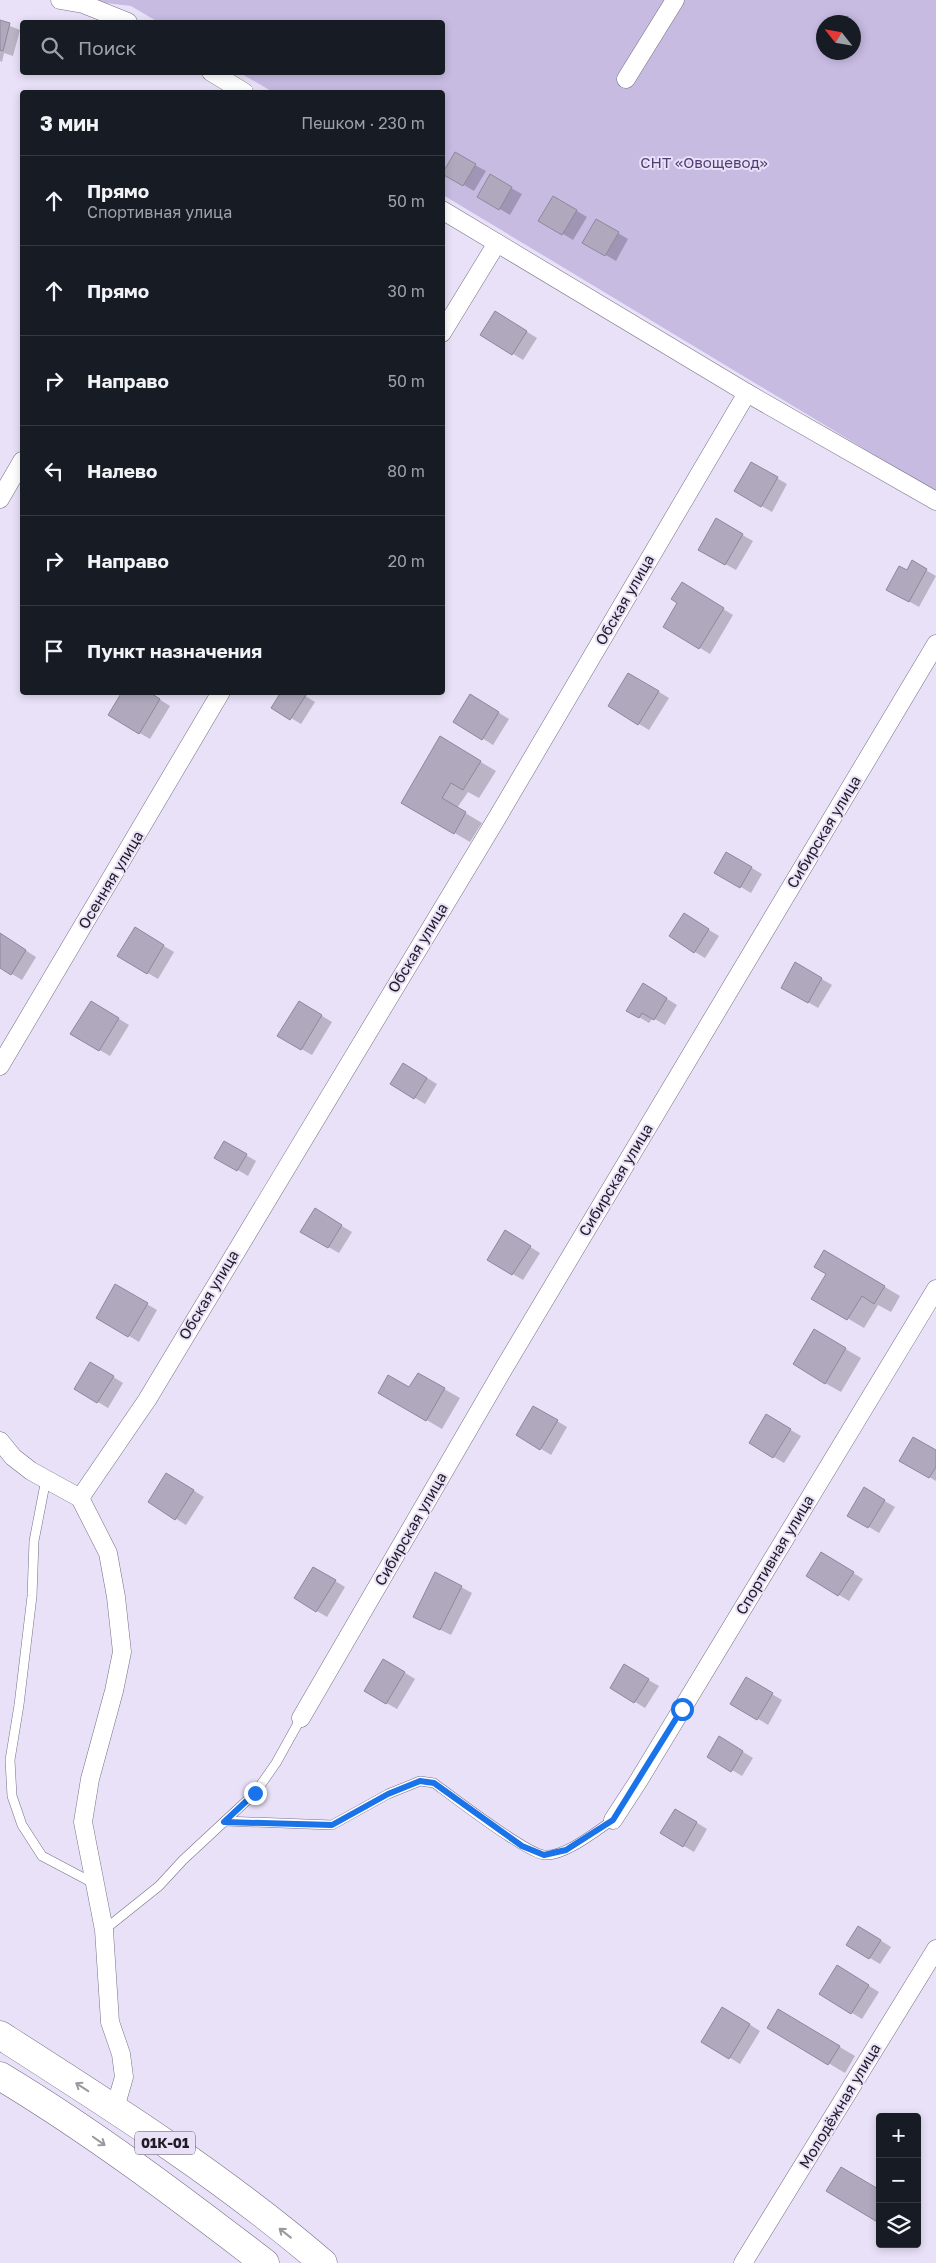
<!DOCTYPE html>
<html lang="ru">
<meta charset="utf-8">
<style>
body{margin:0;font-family:"Golos Text",sans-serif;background:#242831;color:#f1f3f6}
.controls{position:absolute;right:15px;bottom:15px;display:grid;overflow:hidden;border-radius:5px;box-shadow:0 2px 8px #0003}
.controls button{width:45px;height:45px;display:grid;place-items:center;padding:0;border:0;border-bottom:1px solid #363941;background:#171b24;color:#f1f3f6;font:25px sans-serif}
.compass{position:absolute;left:816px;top:15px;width:45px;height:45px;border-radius:50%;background:#171b24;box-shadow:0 2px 8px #0003;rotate:301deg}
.stop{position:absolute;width:15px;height:15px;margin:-11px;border:4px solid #1a73e8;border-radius:50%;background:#fff}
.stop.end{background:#1a73e8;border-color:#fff;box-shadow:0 1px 5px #0008}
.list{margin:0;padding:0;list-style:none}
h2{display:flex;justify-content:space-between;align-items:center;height:65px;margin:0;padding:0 20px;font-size:21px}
h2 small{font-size:16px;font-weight:400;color:#9ea1a6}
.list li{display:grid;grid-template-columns:32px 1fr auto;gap:15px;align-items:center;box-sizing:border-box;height:90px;padding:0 20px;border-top:1px solid #363941}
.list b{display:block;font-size:19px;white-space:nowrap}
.list p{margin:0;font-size:16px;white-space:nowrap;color:#9ea1a6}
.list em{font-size:16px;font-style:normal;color:#9ea1a6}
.icon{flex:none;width:28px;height:28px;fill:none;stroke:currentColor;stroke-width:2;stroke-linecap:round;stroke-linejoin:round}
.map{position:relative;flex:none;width:936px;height:2263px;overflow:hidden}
.search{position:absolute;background:#171b24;box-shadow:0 2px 8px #0003;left:20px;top:20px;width:425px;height:55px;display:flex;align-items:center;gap:12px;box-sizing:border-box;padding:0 18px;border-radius:5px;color:#9ea1a6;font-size:19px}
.panel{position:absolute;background:#171b24;box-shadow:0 2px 8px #0003;left:20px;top:90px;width:425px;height:605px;border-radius:5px}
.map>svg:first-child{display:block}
.green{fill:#c8bbe2;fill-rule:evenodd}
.shadow{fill:#0003}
.building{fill:#b0a9be;stroke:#8e889c}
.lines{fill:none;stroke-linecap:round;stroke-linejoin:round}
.service-casing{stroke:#767084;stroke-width:10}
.minor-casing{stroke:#767084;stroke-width:19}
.trunk-casing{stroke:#767084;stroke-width:29}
.service{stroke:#fff;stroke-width:9}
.minor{stroke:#fff;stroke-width:18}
.trunk{stroke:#fff;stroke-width:28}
.oneway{stroke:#9a999d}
.route{stroke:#1a73e8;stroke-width:6}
.labels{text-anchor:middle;stroke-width:4;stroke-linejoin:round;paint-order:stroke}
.shield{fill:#e9e1f8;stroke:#5c5764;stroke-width:1}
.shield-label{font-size:14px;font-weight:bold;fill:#1f1c25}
.park-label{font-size:15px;fill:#533d74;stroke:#e9e1f8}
.street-label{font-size:15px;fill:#1f1c25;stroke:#e9e1f8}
</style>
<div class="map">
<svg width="936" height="2263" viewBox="0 0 936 2263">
<rect width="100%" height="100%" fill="#e9e1f8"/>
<path class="green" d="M80,0H936V492L443,195L442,92H273L240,73L442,72V22H158L131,6ZM824,22H854V52H824Z"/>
<g class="shadow">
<polygon points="0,22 20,30 13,56 4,53 2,62 0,61"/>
<polygon points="455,154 486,171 474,191 444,173"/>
<polygon points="490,176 522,194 510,215 478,196"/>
<polygon points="554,197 587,217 573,240 540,220"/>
<polygon points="596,220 628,239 616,261 584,242"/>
<polygon points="495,312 537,338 523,360 482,335"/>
<polygon points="751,463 787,484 772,512 736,491"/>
<polygon points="716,520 753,541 736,570 700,550"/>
<polygon points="912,562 936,576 919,607 887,589 907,572"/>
<polygon points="692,590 733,615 710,654 664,626"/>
<polygon points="629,674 669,698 649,730 609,706"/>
<polygon points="148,692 170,706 150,739 109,715"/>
<polygon points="299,692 315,702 301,724 273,707"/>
<polygon points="471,696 509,719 493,745 455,721"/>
<polygon points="440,738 496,771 479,798 468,792 457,808 482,823 470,842 402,802"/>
<polygon points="727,853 762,874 751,893 716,872"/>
<polygon points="694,921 719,936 705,958 695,952"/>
<polygon points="135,929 174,952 158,979 119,956"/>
<polygon points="0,934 36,957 22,980 0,967"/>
<polygon points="796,964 832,985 818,1008 783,987"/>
<polygon points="643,984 677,1005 665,1025 653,1018 649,1023 627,1010"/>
<polygon points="299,1002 332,1022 312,1055 279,1036"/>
<polygon points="101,1008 129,1025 110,1056 72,1034"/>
<polygon points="414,1070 437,1084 425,1104 392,1084"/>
<polygon points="224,1142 256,1161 248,1176 216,1157"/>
<polygon points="315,1210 352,1232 339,1253 302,1232"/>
<polygon points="506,1232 540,1253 523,1280 489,1260"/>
<polygon points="841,1261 900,1296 891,1312 878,1305 864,1328 813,1298 828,1273"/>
<polygon points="116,1286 157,1310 139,1342 98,1317"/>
<polygon points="830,1340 861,1358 841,1392 825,1383"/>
<polygon points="91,1363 123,1383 108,1408 76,1389"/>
<polygon points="418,1374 460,1398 442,1429 379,1392 410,1389"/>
<polygon points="534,1407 567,1427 551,1455 517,1434"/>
<polygon points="767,1416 801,1436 784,1463 751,1443"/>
<polygon points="936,1451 936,1481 901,1460"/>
<polygon points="177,1480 204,1497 186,1525 149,1502"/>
<polygon points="864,1489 895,1507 879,1533 849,1515"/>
<polygon points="822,1554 863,1579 849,1601 808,1576"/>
<polygon points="314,1568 345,1587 327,1617 295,1598"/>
<polygon points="461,1587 472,1593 451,1635 425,1622"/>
<polygon points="384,1660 415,1679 397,1709 365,1691"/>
<polygon points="624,1666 659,1686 645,1708 611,1687"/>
<polygon points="746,1679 782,1700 768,1725 732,1703"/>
<polygon points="720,1738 753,1758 742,1776 732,1770"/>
<polygon points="676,1810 707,1829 694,1852 662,1833"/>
<polygon points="869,1933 891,1947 880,1964 870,1958"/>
<polygon points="838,1967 879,1992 862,2019 821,1994"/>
<polygon points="723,2008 760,2031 740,2064 703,2041"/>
<polygon points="794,2020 855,2056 845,2073 768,2027"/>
</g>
<g class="building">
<polygon points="0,20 10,23 3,51 0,50"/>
<polygon points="455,152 476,164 463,186 442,174"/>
<polygon points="490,174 512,187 499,210 477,197"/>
<polygon points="553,196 577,210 562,235 538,221"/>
<polygon points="596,219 619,232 605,256 582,243"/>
<polygon points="495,311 527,331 512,355 480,335"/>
<polygon points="751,462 778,477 761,507 734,491"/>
<polygon points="716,518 743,534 725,565 698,550"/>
<polygon points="912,560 927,569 909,602 886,590 899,566 907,570"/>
<polygon points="682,582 724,608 699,649 663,627 677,603 671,599"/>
<polygon points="628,673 659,691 638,725 608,706"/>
<polygon points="122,692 149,692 160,699 139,734 108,715"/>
<polygon points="281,692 301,692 306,695 290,720 271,708"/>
<polygon points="470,694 499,712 482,740 453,722"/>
<polygon points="440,736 481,761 463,790 451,783 442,798 466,812 454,834 401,803"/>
<polygon points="726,852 752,867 740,888 714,873"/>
<polygon points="684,913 709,929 694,953 669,936"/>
<polygon points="135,927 164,945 147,974 117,956"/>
<polygon points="0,933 26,950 11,975 0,968"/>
<polygon points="795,962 822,978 808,1003 781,988"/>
<polygon points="643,983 667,998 654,1020 642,1013 639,1018 626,1011"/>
<polygon points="91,1001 119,1018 99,1051 70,1034"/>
<polygon points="299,1001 322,1015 301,1050 277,1036"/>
<polygon points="403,1063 427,1078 414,1099 390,1084"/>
<polygon points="224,1141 247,1154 237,1171 214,1158"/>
<polygon points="315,1208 342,1225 328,1248 300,1232"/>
<polygon points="505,1230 531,1246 512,1275 487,1260"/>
<polygon points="824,1250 885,1286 874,1304 862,1296 847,1320 811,1299 826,1274 814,1267"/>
<polygon points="115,1284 148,1303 128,1337 96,1318"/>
<polygon points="814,1329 846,1348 825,1384 793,1364"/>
<polygon points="90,1362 114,1376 97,1403 74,1389"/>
<polygon points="418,1373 445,1388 426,1421 378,1393 388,1375 409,1387"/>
<polygon points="533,1406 558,1420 540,1450 516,1435"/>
<polygon points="766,1414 791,1429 773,1458 749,1443"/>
<polygon points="913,1437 936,1450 936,1467 929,1478 899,1461"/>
<polygon points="166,1473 194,1490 175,1520 148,1502"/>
<polygon points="864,1487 885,1500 868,1528 847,1516"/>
<polygon points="821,1552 854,1572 838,1596 806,1576"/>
<polygon points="313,1567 336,1580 316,1612 294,1598"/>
<polygon points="435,1572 462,1586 440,1630 413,1617"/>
<polygon points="383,1659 405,1672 386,1704 364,1691"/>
<polygon points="624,1664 649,1679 634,1703 610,1688"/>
<polygon points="746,1677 773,1693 757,1720 730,1704"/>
<polygon points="719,1736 743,1751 731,1772 707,1757"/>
<polygon points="675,1809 697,1822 683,1847 660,1833"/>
<polygon points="858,1926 881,1940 869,1959 846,1945"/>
<polygon points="837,1965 869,1985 851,2014 819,1994"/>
<polygon points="722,2007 750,2024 729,2059 701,2042"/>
<polygon points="778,2009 840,2046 828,2065 767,2028"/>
<polygon points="841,2167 880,2190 879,2223 826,2191"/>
</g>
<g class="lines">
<g class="service-casing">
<g id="service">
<polyline points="46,1479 34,1541 32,1596 19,1705 10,1760 12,1796 22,1825 42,1856 95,1884"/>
<path d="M225,1821L332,1825L388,1794L420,1781L434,1783C453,1797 526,1853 544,1855C565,1857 596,1831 613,1820"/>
<polyline points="104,1930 159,1886 183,1860 255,1793 276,1763 301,1718"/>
</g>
</g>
<g class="minor-casing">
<g id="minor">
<polyline points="60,0 83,4 128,22"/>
<polyline points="211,72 244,92"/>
<polyline points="626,79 675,0"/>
<polyline points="442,210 747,393 936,501"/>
<polyline points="442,333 497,243"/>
<polyline points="0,499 22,461"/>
<polyline points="0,1066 221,692"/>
<polyline points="0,1441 13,1457 31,1471 80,1498 108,1553 116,1597 122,1652 114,1691 90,1779 83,1822 104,1930 110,2022 121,2054 124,2077 115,2108"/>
<polyline points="80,1498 147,1400 497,818 747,393"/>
<polyline points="301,1718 504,1368 936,644"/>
<polyline points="613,1820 639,1780 936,1289"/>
<polyline points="743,2263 936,1949"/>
</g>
</g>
<g class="trunk-casing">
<g id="trunk">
<path d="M0,2035C111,2106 223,2177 323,2263"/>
<path d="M0,2076C93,2132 179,2197 265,2263"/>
</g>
</g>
<use href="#service" class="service"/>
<use href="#minor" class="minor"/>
<use href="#trunk" class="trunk"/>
</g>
<defs><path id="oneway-shaft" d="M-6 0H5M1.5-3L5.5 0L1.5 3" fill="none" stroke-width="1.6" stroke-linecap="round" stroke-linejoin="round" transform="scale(1.25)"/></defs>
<g class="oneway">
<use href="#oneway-shaft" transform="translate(82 2087) rotate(-147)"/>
<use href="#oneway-shaft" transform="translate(99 2141) rotate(35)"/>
<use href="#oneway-shaft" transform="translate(285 2233) rotate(-142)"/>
</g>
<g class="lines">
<polyline class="route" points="255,1793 224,1822 332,1825 388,1794 420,1781 434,1783 522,1846 544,1855 566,1850 613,1820 682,1709"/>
</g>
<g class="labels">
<rect class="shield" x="135" y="2131.5" width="60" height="23" rx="4"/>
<g class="shield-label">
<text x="165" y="2148">01К-01</text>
</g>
<g class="park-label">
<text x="704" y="168">СНТ «Овощевод»</text>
</g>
<g class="street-label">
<text transform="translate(625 600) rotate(-60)" y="5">Обская улица</text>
<text transform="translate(824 832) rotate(-59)" y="5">Сибирская улица</text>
<text transform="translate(111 880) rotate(-59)" y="5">Осенняя улица</text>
<text transform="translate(418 948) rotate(-59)" y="5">Обская улица</text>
<text transform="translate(616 1180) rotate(-59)" y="5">Сибирская улица</text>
<text transform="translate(209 1295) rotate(-59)" y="5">Обская улица</text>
<text transform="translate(411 1529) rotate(-60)" y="5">Сибирская улица</text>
<text transform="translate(775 1555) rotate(-59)" y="5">Спортивная улица</text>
<text transform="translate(840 2106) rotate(-59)" y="5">Молодёжная улица</text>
</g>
</g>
</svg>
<div class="controls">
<button>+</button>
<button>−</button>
<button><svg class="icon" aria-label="layers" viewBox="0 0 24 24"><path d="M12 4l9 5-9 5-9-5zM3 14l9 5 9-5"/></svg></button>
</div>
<svg class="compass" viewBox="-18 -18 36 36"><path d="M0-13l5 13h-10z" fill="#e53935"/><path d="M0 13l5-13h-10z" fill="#9ea1a6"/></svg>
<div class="stop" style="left:682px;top:1709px"></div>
<div class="stop end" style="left:255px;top:1793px"></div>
<div class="search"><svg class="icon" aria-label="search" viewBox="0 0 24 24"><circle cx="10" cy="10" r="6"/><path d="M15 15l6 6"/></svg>Поиск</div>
<section class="panel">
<h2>3 мин<small>Пешком · 230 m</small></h2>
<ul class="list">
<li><svg class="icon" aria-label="ahead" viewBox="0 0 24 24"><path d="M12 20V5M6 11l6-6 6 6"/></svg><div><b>Прямо</b><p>Спортивная улица</p></div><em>50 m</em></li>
<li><svg class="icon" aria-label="ahead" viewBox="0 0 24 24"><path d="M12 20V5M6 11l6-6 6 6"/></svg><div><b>Прямо</b></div><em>30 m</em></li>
<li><svg class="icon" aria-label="right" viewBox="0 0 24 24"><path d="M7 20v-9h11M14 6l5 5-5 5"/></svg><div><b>Направо</b></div><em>50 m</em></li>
<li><svg class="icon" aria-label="left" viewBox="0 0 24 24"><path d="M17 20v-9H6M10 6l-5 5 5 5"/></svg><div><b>Налево</b></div><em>80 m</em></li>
<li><svg class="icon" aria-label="right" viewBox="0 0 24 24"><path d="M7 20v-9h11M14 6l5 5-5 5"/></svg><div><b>Направо</b></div><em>20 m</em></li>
<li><svg class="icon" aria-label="arrive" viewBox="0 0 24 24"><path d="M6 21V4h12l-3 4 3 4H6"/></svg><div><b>Пункт назначения</b></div></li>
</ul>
</section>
</div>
